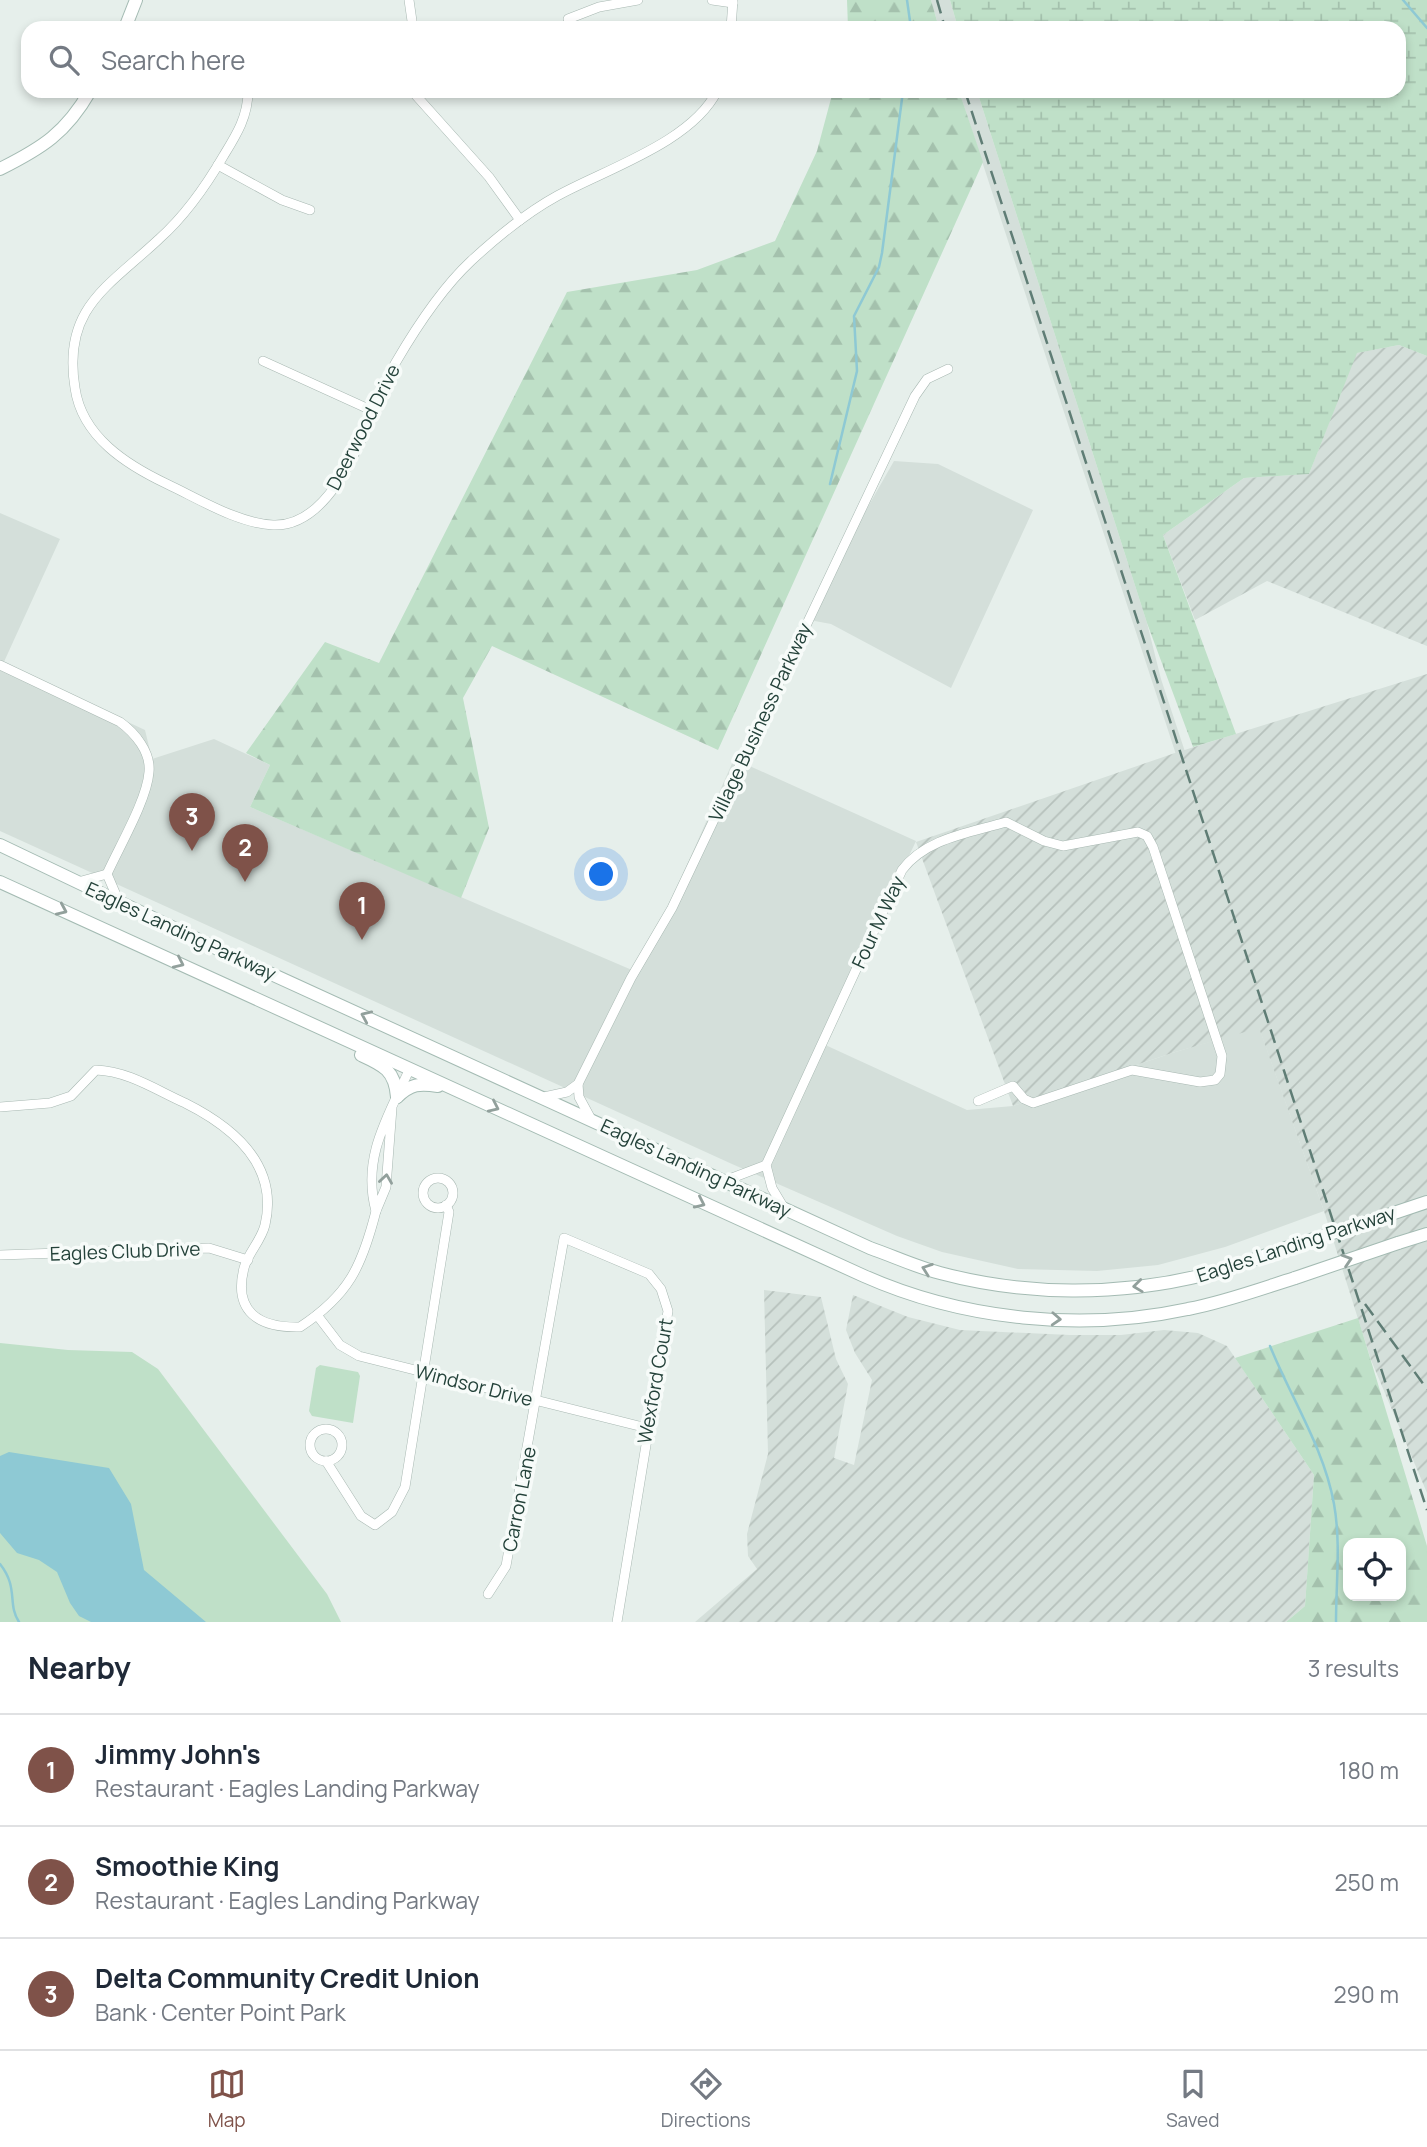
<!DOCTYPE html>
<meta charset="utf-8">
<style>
body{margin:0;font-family:Manrope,sans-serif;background:#f6f6f7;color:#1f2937}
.controls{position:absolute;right:21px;bottom:21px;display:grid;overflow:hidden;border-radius:14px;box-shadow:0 4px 10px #0003}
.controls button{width:63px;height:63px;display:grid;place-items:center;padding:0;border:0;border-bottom:2px solid #e0e1e3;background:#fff;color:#1f2937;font:35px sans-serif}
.you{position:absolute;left:602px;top:875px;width:24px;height:24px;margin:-18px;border:5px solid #fff;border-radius:50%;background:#1a73e8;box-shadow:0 0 0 10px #1a73e833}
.badge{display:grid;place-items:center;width:46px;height:46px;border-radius:50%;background:#7f5249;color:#fff;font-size:23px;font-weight:700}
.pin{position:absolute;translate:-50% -58px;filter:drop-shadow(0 2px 4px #0008)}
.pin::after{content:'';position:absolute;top:37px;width:24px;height:21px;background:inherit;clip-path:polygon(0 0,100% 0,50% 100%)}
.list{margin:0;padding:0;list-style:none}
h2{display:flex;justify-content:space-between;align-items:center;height:91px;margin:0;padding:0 28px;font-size:30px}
h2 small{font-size:23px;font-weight:400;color:#747a83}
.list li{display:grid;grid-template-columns:46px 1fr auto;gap:21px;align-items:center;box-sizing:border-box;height:112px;padding:0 28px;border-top:2px solid #e0e1e3}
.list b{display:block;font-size:26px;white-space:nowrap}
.list p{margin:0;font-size:23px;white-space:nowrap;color:#747a83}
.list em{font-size:23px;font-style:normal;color:#747a83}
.icon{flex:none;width:38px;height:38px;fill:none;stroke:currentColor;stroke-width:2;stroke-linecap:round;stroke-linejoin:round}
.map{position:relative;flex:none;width:1427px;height:1622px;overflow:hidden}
.search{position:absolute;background:#fff;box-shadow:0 4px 10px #0003;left:21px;right:21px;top:21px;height:77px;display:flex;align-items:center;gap:18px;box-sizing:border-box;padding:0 24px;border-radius:21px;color:#747a83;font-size:26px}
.sheet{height:427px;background:#fff}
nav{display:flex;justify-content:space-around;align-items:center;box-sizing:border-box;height:98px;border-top:2px solid #e0e1e3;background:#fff;font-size:19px;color:#747a83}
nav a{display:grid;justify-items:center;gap:4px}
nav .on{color:#7f5249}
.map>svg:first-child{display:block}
.built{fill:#d4dfda}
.industrial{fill:url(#industrial-furrows)}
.green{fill:#bfe0c8}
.forest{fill:url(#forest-firs);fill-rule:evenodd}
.wetland{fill:url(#wetland-marsh)}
.water{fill:#8ec9d4}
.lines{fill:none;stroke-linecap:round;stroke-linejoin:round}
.stream{stroke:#8ec9d4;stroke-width:2.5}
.street-casing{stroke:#a8b8b2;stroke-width:10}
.secondary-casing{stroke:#a4bbb3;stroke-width:14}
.street{stroke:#fff;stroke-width:9}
.secondary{stroke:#fff;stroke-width:12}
.rail{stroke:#5f7d75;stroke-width:2.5;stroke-dasharray:14 7;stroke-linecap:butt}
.secondary-bridge-casing{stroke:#a4bbb3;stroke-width:14;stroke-linecap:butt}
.secondary-bridge{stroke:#fff;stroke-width:12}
.oneway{stroke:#92a09c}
.labels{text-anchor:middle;stroke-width:7;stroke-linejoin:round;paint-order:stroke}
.street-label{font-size:19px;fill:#24423a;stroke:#f7fbf9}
</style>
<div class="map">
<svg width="1427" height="1622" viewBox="0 0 1427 1622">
<defs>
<pattern id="industrial-furrows" width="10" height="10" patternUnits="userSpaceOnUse" patternTransform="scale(1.75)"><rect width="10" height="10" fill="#d4dfda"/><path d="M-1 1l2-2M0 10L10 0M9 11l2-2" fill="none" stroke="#b6c1bc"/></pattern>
<pattern id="forest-firs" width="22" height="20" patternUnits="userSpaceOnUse" patternTransform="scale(1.75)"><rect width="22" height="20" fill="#bfe0c8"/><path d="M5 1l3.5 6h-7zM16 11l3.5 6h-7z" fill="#a4c1ad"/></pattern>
<pattern id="wetland-marsh" width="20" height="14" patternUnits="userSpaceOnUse" patternTransform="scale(1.75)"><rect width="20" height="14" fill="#bfe0c8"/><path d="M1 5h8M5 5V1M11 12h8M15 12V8" fill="none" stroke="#a4c1ad"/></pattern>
</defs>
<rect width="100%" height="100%" fill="#e6efeb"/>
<g class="built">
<polygon points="931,0 950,0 958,28 939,28"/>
<polygon points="959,91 977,91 1147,623 1161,679 1298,1094 1288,1097"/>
<polygon points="894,461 938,464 1033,510 951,688 831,624 804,619"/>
<polygon points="0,513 60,539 3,664 145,730 152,759 214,739 270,765 250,807 639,973 734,759 916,841 821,1043 967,1110 1013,1106 1172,1053 1259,1027 1324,1211 1225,1247 1158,1265 1097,1271 1018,1269 942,1252 897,1236 732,1164 0,831"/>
</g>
<g class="industrial">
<polygon points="1399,345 1427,356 1427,646 1267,581 1195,620 1163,535 1244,478 1309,474 1356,353"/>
<polygon points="1427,674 1427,1493 1371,1360 1324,1211 1259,1028 1172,1053 1013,1106 916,842 1175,753"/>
<polygon points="764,1290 821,1297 836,1359 848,1384 834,1458 854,1465 872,1380 855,1353 846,1330 853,1295 908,1317 960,1330 1070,1335 1121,1335 1164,1330 1198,1333 1227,1346 1314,1475 1305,1606 1286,1622 695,1622 757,1569 748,1556 747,1534 768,1454"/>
</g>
<g class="green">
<polygon points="0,1343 68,1350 132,1352 158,1369 327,1594 341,1622 0,1622"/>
<polygon points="320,1365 358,1372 360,1376 353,1423 312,1416 309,1411 316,1368"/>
</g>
<g class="forest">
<polygon points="847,0 931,0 939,28 848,28"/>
<polygon points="833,91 959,91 983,162 718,750 492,646 463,698 489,828 461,898 250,807 270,765 246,753 325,642 379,663 567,292 697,270 775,241 817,151"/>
<path d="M1358,1318L1427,1546V1622H1286L1305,1606L1314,1475L1235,1358ZM1401,1543V1596H1348V1543Z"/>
</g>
<polygon class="wetland" points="950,0 1427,0 1427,356 1399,345 1357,353 1309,474 1244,478 1163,535 1236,734 1193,747 1147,623 977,91 1399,91 1399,28 958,28"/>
<polygon class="water" points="9,1452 109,1468 131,1504 144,1570 206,1622 91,1622 79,1616 70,1603 57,1572 39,1560 17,1553 0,1533 0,1456"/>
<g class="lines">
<g class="stream">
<polyline points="907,0 911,28"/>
<polyline points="1403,0 1427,28"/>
<polyline points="830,484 857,371 854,316 879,267 882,253 903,91"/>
<path d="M1270,1346C1291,1398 1324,1448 1334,1504C1341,1543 1336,1583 1336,1622"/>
<path d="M0,1564C19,1588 7,1604 19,1622"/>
</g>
<g class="street-casing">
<g id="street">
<polyline points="409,0 413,28"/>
<polyline points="712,0 733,3"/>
<polyline points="568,19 599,7 638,0"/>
<polyline points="731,28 733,0"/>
<path d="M248,91C248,116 237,134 224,155C206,186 186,215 159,239C108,287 62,308 75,388C82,437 127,465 167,484C199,499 237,523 273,525C340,528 370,409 396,362C417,326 441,289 471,261C497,237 526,213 557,196C606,169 692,142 717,91"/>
<polyline points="412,91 489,177 520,220"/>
<polyline points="218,165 282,200 310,210"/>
<polyline points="263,361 373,411"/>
<path d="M0,665L120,722C135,733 151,752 149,772C147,800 119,847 107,874L119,902"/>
<polyline points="78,882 107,874"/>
<polyline points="578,1084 579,1097 592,1121"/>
<polyline points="544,1097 567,1092 578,1084 631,978 672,908 915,396 927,379 948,369"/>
<path d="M0,1107L50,1103L71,1096L96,1070C128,1071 156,1090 185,1103C233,1127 279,1165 265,1225C261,1241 248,1253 244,1268C233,1312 259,1328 300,1327C349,1295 362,1266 376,1211"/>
<path d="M392,1108L386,1187L376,1211C361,1157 389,1115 410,1068"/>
<circle cx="438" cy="1193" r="15"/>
<polyline points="724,1181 766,1165"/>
<path d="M784,1208L772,1188L766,1165L902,870C926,838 970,833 1006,822L1044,841L1063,846L1138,832L1147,836L1153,847L1222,1056L1220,1074L1215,1080L1200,1082L1132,1070L1033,1103L1024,1099L1013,1086L978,1101"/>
<polyline points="0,1255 209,1248 248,1260"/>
<polyline points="317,1315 340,1345 359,1356 647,1428"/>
<circle cx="326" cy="1445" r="16"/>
<polyline points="326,1461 361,1516 375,1525 392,1512 405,1487 449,1212 446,1205"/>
<polyline points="488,1594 506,1566 564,1238 649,1274 661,1289 668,1311 617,1622"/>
</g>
</g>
<g class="secondary-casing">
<g id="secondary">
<polyline points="125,28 136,0"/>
<path d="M0,169C42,148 66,133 90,91"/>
<path d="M0,845L243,961L870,1248C893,1256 916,1267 940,1273C1026,1296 1118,1296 1204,1275C1232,1269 1259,1257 1286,1248"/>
<path d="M0,882L864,1276C963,1320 1082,1332 1188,1309C1225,1302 1260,1289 1295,1278"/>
<path d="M361,1055C383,1065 395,1070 397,1097"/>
<path d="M397,1097C411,1084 419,1083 438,1086"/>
<polyline points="1388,1215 1427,1202"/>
<polyline points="1398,1243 1427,1234"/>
</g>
</g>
<use href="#street" class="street"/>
<use href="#secondary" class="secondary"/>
<g class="rail">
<polyline points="937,0 945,28"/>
<polyline points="965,91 1427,1510"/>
<polyline points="1365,1304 1427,1389"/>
</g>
<g class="secondary-bridge-casing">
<g id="secondary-bridge">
<polyline points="1286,1248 1388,1215"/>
<polyline points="1295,1278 1398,1243"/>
</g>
</g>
<use href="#secondary-bridge" class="secondary-bridge"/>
</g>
<defs><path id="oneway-chevron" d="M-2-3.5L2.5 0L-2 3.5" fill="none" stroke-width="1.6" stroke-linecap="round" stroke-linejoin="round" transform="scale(1.75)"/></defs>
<g class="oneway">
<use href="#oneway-chevron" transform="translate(62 910) rotate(24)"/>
<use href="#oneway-chevron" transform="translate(179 963) rotate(25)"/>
<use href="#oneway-chevron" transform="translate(366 1016) rotate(-156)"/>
<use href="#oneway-chevron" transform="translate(494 1107) rotate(25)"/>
<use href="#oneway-chevron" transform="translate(386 1179) rotate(-82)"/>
<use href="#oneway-chevron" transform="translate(700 1203) rotate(25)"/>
<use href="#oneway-chevron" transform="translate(1347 1260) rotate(-18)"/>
<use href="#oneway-chevron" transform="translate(927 1269) rotate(-160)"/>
<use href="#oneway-chevron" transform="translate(1138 1286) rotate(173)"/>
<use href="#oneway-chevron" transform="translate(1056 1319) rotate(3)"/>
</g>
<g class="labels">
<g class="street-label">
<text transform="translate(363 427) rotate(-63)" y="7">Deerwood Drive</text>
<text transform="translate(760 722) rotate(-65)" y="7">Village Business Parkway</text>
<text transform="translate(878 922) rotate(-65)" y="7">Four M Way</text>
<text transform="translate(181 931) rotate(25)" y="7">Eagles Landing Parkway</text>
<text transform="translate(696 1168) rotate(25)" y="7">Eagles Landing Parkway</text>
<text transform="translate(1296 1244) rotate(-18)" y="7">Eagles Landing Parkway</text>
<text transform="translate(125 1251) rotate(-2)" y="7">Eagles Club Drive</text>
<text transform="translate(655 1381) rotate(-80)" y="7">Wexford Court</text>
<text transform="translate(474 1385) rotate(14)" y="7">Windsor Drive</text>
<text transform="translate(519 1499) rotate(-79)" y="7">Carron Lane</text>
</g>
</g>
</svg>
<div class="controls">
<button><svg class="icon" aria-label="locate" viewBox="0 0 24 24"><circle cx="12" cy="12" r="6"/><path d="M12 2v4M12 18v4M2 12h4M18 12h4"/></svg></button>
</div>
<div class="you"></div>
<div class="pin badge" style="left:362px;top:940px">1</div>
<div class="pin badge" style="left:245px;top:882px">2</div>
<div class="pin badge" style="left:192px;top:851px">3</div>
<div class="search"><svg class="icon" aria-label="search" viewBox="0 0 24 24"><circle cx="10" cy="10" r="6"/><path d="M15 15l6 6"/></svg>Search here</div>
</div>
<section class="sheet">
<h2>Nearby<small>3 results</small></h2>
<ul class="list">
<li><span class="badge">1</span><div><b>Jimmy John's</b><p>Restaurant · Eagles Landing Parkway</p></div><em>180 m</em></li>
<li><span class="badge">2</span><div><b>Smoothie King</b><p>Restaurant · Eagles Landing Parkway</p></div><em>250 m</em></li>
<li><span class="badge">3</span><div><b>Delta Community Credit Union</b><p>Bank · Center Point Park</p></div><em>290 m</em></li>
</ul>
</section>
<nav>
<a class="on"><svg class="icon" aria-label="map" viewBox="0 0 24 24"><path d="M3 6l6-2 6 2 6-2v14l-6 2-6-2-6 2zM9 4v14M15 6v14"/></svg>Map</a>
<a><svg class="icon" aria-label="directions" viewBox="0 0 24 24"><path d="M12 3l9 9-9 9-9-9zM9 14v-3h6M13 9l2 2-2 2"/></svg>Directions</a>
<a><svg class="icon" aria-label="saved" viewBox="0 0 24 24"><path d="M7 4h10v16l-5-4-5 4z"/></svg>Saved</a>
</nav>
